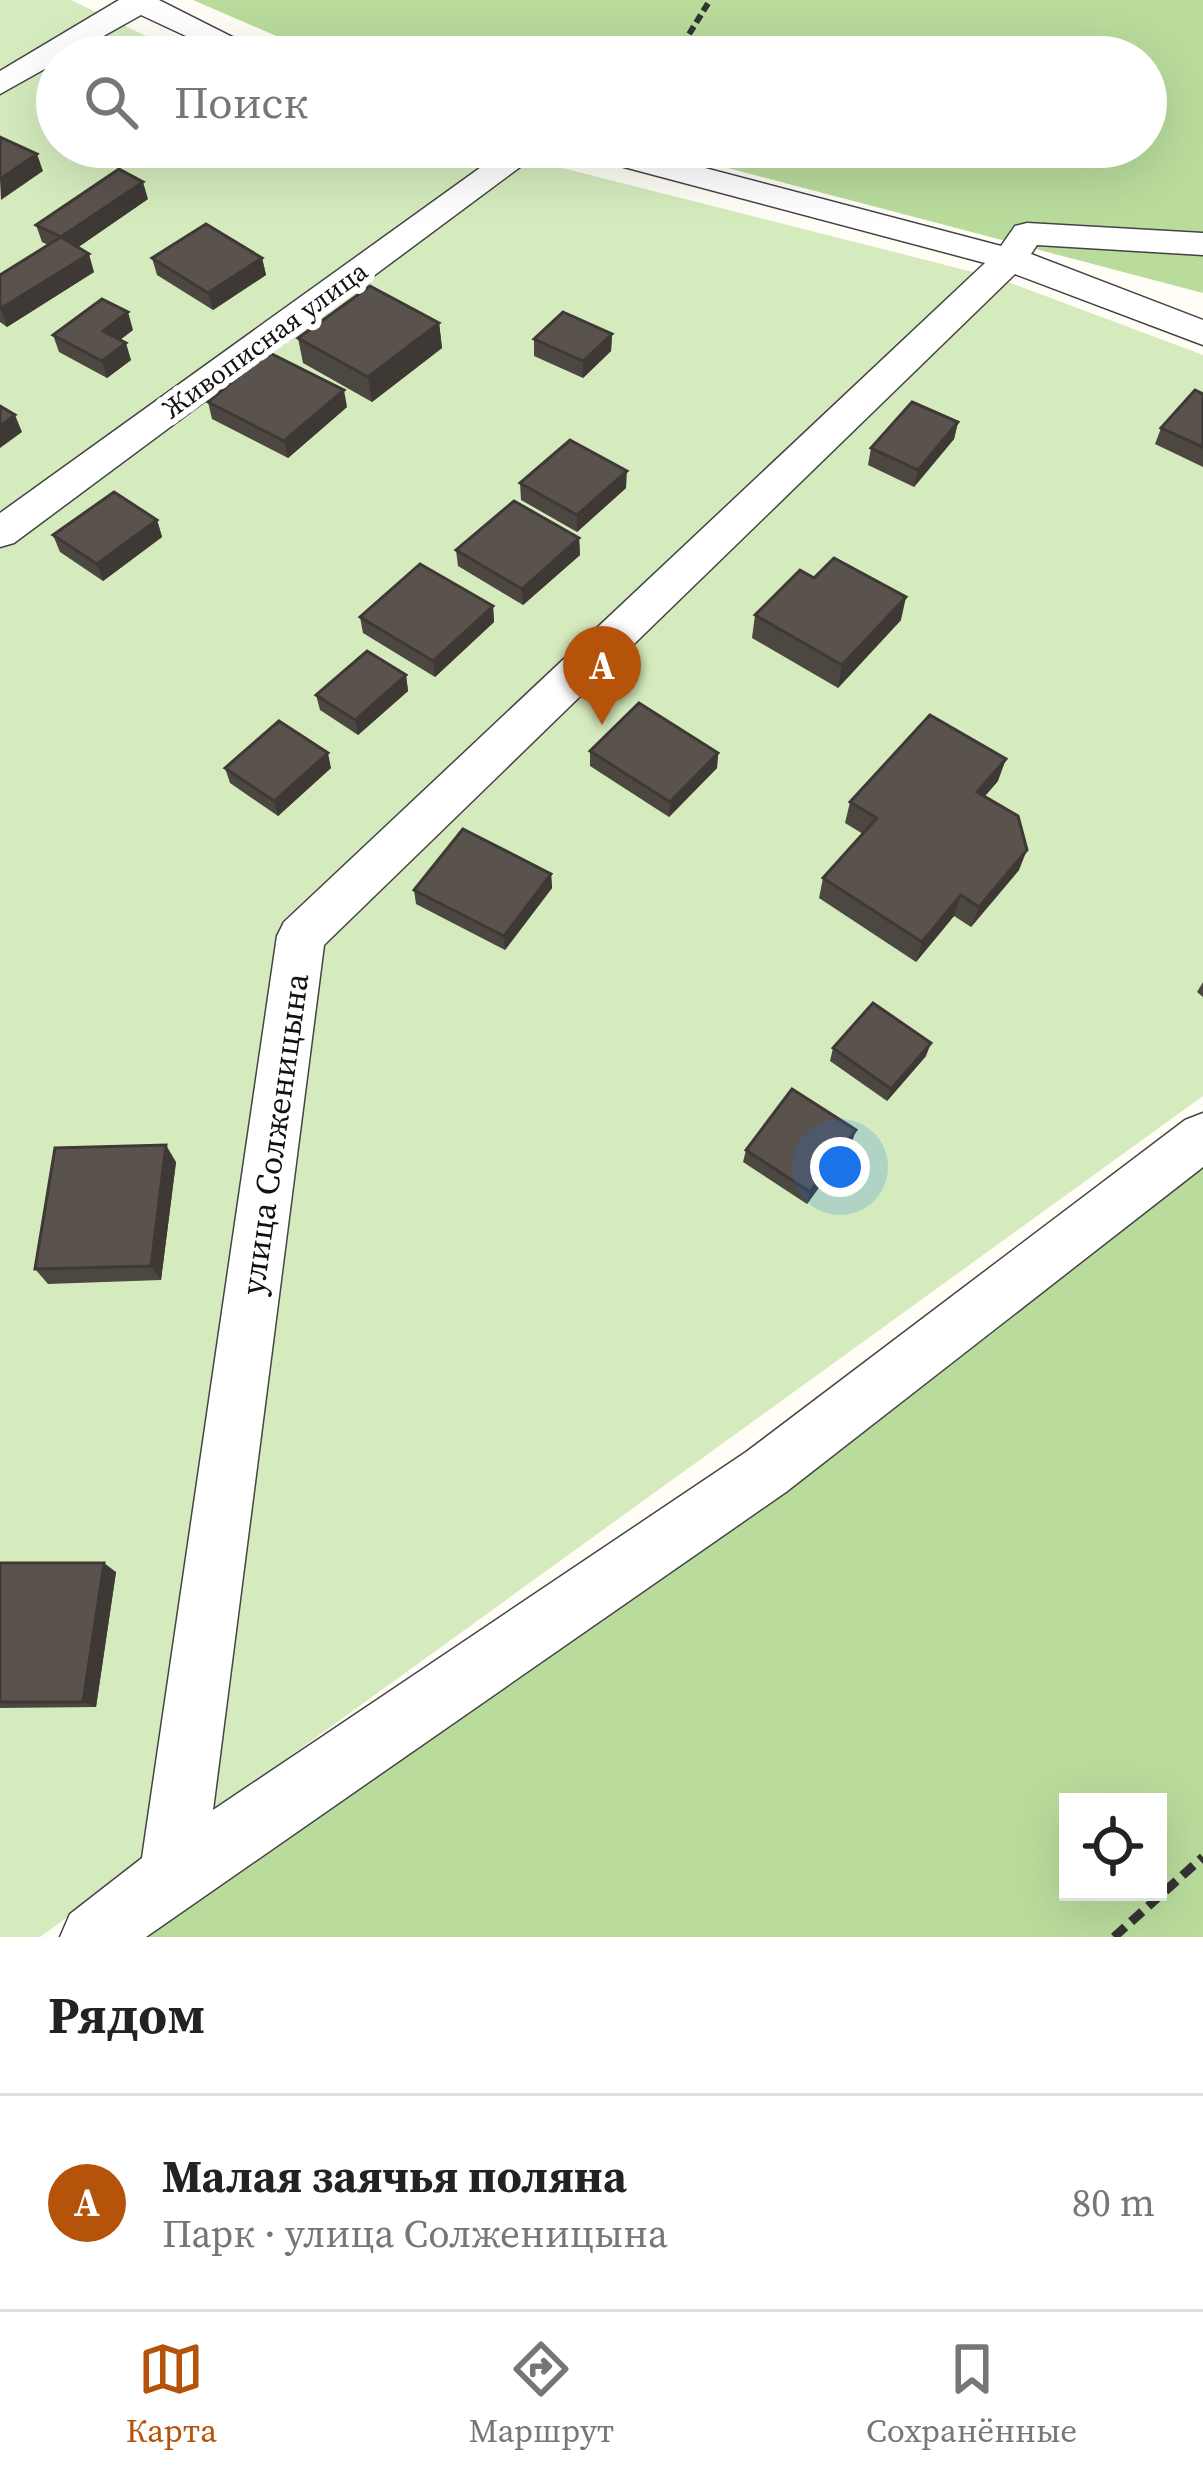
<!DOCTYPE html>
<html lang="ru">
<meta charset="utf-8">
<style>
body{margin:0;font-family:"Source Serif 4",serif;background:#f6f6f6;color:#222}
.controls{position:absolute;right:36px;bottom:36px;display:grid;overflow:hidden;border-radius:0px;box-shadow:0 12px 48px #0002}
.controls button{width:108px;height:108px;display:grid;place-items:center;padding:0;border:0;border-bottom:3px solid #e0e0e0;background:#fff;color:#222;font:60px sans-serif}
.you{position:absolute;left:840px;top:1167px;width:42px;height:42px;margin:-30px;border:9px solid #fff;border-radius:50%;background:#1a73e8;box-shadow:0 0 0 18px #1a73e833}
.badge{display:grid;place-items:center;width:78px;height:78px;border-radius:50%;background:#b45309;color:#fff;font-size:39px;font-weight:700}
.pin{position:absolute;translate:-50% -99px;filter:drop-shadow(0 3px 6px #0008)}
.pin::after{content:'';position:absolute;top:63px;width:42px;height:36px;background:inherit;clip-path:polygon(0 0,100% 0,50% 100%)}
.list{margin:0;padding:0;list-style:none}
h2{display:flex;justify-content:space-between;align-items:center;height:156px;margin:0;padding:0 48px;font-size:51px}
h2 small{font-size:39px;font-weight:400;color:#767676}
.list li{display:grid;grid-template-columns:78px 1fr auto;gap:36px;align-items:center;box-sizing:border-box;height:216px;padding:0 48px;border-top:3px solid #e0e0e0}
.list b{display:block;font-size:45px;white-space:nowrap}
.list p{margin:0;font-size:39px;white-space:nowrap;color:#767676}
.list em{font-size:39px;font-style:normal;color:#767676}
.icon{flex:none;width:66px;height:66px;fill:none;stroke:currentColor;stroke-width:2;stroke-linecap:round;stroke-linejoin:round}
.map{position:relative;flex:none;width:1203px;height:1937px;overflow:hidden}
.search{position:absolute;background:#fff;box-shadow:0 12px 48px #0002;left:36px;right:36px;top:36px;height:132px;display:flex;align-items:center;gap:30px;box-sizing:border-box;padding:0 42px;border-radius:66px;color:#767676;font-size:45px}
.sheet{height:372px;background:#fff}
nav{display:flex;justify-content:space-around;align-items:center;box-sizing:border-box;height:168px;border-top:3px solid #e0e0e0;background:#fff;font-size:33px;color:#767676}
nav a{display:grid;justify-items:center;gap:6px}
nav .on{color:#b45309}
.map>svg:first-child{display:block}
.green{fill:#d5ebbd}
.forest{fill:#b9dc9c;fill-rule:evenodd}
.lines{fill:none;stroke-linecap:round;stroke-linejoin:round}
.street-casing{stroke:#444;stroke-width:3}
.path-far1{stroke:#333;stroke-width:6;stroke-dasharray:9 4.5;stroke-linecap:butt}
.path{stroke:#333;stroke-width:9;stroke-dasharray:15 8;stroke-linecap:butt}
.street{fill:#fff;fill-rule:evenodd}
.wall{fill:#4d4742}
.shaded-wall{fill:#3f3936}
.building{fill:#5a524d;stroke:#3f3936;stroke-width:3}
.labels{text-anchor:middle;stroke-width:12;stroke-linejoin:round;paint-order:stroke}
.far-street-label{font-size:27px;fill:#111;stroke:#fff}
.street-label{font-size:33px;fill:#111;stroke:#fff}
</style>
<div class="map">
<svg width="1203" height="1937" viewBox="0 0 1203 1937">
<rect width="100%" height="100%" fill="#fffdf5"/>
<polygon class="green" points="0,0 71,0 190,57 57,57 57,147 479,147 997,278 1203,355 1203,1096 40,1937 0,1937"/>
<g class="forest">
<polygon points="193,0 1203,0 1203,293 648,147 1146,147 1146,57 325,57"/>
<path d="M1203,1158V1937H145ZM1068,1802H1158V1892H1068Z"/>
</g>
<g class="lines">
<g class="street-casing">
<g id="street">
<polygon points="159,0 272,57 231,57 141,15 0,94 0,71 119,0"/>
<polygon points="509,147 547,147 14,543 0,547 0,513"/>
<polygon points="570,147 625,147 1001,246 1015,226 1027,223 1203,233 1203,255 1037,245 1031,254 1203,320 1203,345 1015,274 324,945 213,1810 746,1452 1185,1120 1203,1113 1203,1167 786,1492 146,1937 60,1937 70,1914 142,1858 277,936 284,922 985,263 575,154"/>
</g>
</g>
<polyline class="path-far1" points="675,57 710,0"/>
<polyline class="path" points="1114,1937 1203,1857"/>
<use href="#street" class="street"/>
</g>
<g class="wall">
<polygon points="148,199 78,247 94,272 7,327 0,322 0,275 48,245 42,242 36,225"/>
<polygon points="152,258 262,258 266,275 213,310 157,275"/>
<polygon points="439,323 442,348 372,402 303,363 298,338"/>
<polygon points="133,330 120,340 131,360 107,378 59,352 53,335"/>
<polygon points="612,334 611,351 583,378 534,356 534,339"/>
<polygon points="1203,394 1203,467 1155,444 1161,428"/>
<polygon points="208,402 347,407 288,458 212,419"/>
<polygon points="958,422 954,439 914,487 868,465 871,448"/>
<polygon points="520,483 626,488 577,532 521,500"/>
<polygon points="157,520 162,537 103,581 60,552 53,535"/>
<polygon points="579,538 580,555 523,605 458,566 456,550"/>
<polygon points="493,606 494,622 435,677 363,633 360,617"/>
<polygon points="755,615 901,620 838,688 752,638"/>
<polygon points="406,675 408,691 358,735 320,710 316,695"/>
<polygon points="590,751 718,753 717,768 669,817 590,766"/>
<polygon points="225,768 331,768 278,816 230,783"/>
<polygon points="998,781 985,796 1019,870 971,927 954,916 916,962 819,898 823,878 863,834 845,823 850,802"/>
<polygon points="551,874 552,888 505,950 416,904 414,890"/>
<polygon points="1203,982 1203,997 1197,992"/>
<polygon points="833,1048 926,1056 887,1101 830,1061"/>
<polygon points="852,1142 807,1204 743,1162 746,1150"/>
<polygon points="176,1162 161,1280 48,1284 35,1269"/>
<polygon points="0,1563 116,1572 96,1707 0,1708"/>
</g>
<g class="shaded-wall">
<polygon points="37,154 43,171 1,200 0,179"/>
<polygon points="143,182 148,199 67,255 61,237"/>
<polygon points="89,254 94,272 7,327 1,309"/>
<polygon points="262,258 266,275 213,310 208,293"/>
<polygon points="128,312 133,330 109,348 103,331"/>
<polygon points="439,323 442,348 372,402 368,377"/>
<polygon points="612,334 611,351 583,378 583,361"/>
<polygon points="126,343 131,360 107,378 102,361"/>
<polygon points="344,390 347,407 288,458 284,441"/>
<polygon points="15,415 22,432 0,448 0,426"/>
<polygon points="958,422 954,439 914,487 918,470"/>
<polygon points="627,471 626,488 577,532 577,515"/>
<polygon points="157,520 162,537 103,581 97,564"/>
<polygon points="579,538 580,555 523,605 522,589"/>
<polygon points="906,597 901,620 838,688 842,665"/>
<polygon points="493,606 494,622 435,677 433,661"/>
<polygon points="406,675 408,691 358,735 355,720"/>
<polygon points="328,753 331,768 278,816 274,801"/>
<polygon points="718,753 717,768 669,817 670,802"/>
<polygon points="1006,759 998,781 970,813 977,792"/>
<polygon points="1027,850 1019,870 971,927 979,907"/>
<polygon points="551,874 552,888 505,950 504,936"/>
<polygon points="961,895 954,916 916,962 922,942"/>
<polygon points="931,1043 926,1056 887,1101 891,1089"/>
<polygon points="856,1130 852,1142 807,1204 810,1192"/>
<polygon points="166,1145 176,1162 161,1280 151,1266"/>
<polygon points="104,1563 116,1572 96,1707 83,1702"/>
</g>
<g class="building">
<polygon points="0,137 37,154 0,179"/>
<polygon points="119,169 143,182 61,237 89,254 0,309 0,275 61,237 36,225"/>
<polygon points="206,224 262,258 208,293 152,258"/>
<polygon points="370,286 439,323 368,377 298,338"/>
<polygon points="102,299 128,312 103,331 126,343 102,361 53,335"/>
<polygon points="563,312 612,334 583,361 534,339"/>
<polygon points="268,352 344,390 284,441 208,402"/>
<polygon points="1195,390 1203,394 1203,447 1161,428"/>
<polygon points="912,402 958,422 918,470 871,448"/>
<polygon points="0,406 15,415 0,426"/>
<polygon points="570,440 627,471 577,515 520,483"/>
<polygon points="114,492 157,520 97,564 53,535"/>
<polygon points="514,501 579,538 522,589 456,550"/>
<polygon points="834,558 906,597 842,665 755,615 800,570 814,578"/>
<polygon points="420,564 493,606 433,661 360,617"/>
<polygon points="367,651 406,675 355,720 316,695"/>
<polygon points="639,703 718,753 670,802 590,751"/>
<polygon points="930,715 1006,759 977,792 1018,816 1027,850 979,907 961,895 922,942 823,878 877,818 850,802"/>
<polygon points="279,721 328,753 274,801 225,768"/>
<polygon points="463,829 551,874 504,936 414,890"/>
<polygon points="873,1003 931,1043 891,1089 833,1048"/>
<polygon points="792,1089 856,1130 810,1192 746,1150"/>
<polygon points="166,1145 151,1266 35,1269 55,1148"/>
<polygon points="0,1563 104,1563 83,1702 0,1702"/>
</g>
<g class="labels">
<g class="far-street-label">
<text transform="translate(265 340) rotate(-36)" y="9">Живописная улица</text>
</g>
<g class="street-label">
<text transform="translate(274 1134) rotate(-82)" y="12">улица Солженицына</text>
</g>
</g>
</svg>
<div class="controls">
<button><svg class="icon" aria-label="locate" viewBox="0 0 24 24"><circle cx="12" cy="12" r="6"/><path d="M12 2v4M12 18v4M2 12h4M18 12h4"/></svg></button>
</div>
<div class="you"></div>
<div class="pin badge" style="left:602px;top:725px">A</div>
<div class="search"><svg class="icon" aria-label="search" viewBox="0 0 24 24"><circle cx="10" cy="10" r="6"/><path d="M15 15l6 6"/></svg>Поиск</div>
</div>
<section class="sheet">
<h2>Рядом<small></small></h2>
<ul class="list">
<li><span class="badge">A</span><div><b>Малая заячья поляна</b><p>Парк · улица Солженицына</p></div><em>80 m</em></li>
</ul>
</section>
<nav>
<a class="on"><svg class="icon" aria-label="map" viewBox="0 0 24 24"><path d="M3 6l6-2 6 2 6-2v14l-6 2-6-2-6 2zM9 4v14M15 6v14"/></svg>Карта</a>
<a><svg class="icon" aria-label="directions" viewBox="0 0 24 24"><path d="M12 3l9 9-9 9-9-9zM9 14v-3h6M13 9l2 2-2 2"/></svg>Маршрут</a>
<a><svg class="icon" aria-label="saved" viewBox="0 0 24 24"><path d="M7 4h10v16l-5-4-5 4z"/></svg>Сохранённые</a>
</nav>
